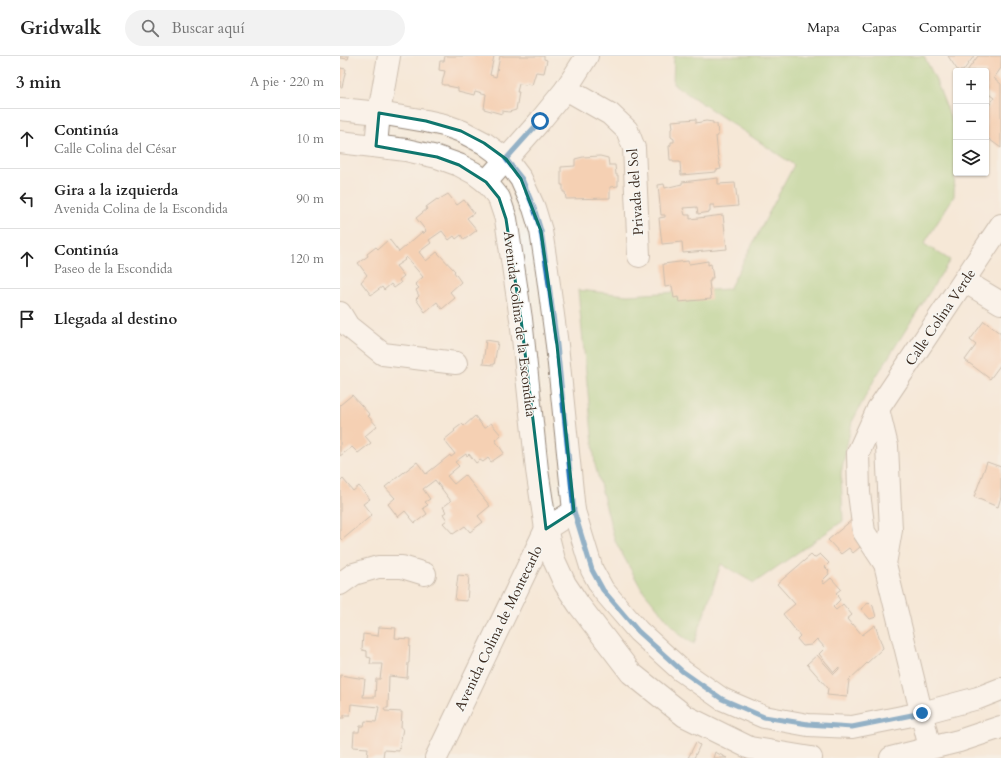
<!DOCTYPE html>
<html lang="es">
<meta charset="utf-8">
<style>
body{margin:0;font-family:Cardo,serif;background:#f2f2f2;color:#222}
.controls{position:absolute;right:12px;top:12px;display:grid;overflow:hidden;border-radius:4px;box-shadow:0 1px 3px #0004}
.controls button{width:36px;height:36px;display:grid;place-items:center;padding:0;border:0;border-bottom:1px solid #e0e0e0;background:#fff;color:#222;font:20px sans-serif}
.stop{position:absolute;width:12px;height:12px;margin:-9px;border:3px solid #1f6fb2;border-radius:50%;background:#fff}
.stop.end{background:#1f6fb2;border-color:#fff;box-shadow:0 1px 4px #0008}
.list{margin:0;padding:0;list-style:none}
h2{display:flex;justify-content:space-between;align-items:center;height:52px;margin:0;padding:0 16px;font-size:17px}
h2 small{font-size:13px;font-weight:400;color:#767676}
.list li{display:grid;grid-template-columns:26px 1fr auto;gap:12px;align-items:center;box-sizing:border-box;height:60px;padding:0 16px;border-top:1px solid #e0e0e0}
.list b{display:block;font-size:15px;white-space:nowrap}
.list p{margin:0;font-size:13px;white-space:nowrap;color:#767676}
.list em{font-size:13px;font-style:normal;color:#767676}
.icon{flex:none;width:22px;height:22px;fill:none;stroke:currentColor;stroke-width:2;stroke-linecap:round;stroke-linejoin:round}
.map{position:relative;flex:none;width:661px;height:702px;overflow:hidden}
header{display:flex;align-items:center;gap:24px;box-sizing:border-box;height:56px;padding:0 20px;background:#fff;border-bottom:1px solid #e0e0e0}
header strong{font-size:19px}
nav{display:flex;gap:22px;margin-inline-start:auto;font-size:14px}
.search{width:280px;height:36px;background:#f2f2f2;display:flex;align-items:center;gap:10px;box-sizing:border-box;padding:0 14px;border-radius:22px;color:#767676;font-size:15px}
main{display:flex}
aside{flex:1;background:#fff}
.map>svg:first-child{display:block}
.green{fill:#9ecc7a;stroke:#6c7b4c}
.building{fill:#f4b487}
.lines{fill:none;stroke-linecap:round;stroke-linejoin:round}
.street-casing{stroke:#98897a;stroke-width:24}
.secondary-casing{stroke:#98897a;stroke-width:24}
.street{stroke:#fff;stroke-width:22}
.secondary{stroke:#fff;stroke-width:22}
.route{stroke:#1f6fb2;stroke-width:5}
.marked{fill:none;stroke:#0f766e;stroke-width:3;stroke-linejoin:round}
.labels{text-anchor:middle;stroke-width:3;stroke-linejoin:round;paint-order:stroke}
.street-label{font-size:14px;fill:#3b2a1e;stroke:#f6f6f2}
</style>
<header>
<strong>Gridwalk</strong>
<div class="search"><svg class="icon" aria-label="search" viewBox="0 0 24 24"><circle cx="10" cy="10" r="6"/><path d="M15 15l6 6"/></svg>Buscar aquí</div>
<nav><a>Mapa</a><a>Capas</a><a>Compartir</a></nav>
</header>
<main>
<aside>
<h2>3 min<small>A pie · 220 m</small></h2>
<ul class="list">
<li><svg class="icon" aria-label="ahead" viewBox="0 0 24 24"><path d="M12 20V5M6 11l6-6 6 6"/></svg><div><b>Continúa</b><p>Calle Colina del César</p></div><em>10 m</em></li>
<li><svg class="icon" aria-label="left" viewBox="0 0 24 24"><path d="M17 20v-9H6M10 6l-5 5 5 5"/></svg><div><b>Gira a la izquierda</b><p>Avenida Colina de la Escondida</p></div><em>90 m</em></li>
<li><svg class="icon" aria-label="ahead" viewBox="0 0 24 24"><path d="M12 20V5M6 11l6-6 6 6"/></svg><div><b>Continúa</b><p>Paseo de la Escondida</p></div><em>120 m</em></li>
<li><svg class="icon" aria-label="arrive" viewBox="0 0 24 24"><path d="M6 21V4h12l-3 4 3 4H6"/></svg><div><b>Llegada al destino</b></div></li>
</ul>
</aside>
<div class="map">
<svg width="661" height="702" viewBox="0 0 661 702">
<rect width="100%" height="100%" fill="#f6f6f2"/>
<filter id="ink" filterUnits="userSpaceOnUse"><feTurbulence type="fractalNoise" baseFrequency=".025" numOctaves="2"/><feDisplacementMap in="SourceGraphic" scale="8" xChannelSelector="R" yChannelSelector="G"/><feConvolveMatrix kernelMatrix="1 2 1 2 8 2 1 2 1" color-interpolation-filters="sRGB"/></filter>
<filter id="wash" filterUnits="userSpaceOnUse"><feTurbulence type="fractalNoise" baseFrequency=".012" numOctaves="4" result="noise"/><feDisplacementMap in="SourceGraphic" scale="16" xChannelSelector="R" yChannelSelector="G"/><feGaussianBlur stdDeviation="0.9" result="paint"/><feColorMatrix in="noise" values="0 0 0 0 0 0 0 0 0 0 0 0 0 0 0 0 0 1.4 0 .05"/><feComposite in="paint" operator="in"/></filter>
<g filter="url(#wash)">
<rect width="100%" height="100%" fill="#f5e8d7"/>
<polygon class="green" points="334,0 584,0 595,22 616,76 614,140 584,188 610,204 534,324 512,366 501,417 503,465 414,527 381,508 354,588 339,578 301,532 275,485 255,409 238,234 287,239 389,233 454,109 333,28"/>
<g id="blocks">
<g class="building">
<polygon points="0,0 9,0 8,3 0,2"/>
<polygon points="105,0 154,0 150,19 156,21 160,0 204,0 204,3 207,4 204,17 196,16 192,29 187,28 186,29 179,28 177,36 179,36 176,54 169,56 162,55 162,58 144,53 146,38 135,35 134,39 118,35 118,32 108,30 108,29 103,29 102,27 105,15 99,14 100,5 104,5"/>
<polygon points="608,0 634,0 623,15 618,15"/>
<polygon points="638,0 661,0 661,12 654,22 661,28 661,92 646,81 646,54 654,42 646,36 646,33 648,30 646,29 646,15 627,15"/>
<polygon points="0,12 6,13 2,31 0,31"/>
<polygon points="356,63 356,67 366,65 373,66 373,68 377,68 378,80 376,80 378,101 381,113 376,114 376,116 341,119 340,106 333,106 333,104 330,104 329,90 331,89 331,86 334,86 334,83 331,81 331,73 333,71 332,65"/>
<polygon points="260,100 268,102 269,109 275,109 276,119 278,119 278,130 270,131 270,142 226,143 225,136 223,136 223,129 221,129 221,111 235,110 235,103 243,101"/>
<polygon points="378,122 378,128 395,127 398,150 374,152 374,149 370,149 370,156 358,158 357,151 343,152 345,159 350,159 350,163 383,159 387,193 343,197 342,186 322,188 319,162 325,161 325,159 321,159 318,129 324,128 325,132 342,128 342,126"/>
<polygon points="108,138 117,149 124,144 134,157 127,162 137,174 124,184 121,179 116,183 114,180 109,184 102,175 89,184 91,187 79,196 86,205 97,196 115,215 114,216 121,226 110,236 115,242 102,253 97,246 85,256 76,243 79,240 76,234 79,232 75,228 83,221 66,201 64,203 65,204 56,210 64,220 59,224 61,227 54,232 51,228 44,234 42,231 31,239 21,226 27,219 18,207 28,200 27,198 36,191 38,193 49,183 59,196 82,176 83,178 86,175 76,162 87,153 86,151 97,143 98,144"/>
<polygon points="348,205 349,208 368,205 368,209 371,208 373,222 370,222 371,225 369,225 371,243 339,246 338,241 334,242 332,230 325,231 323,208"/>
<polygon points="644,265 661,278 661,308 650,323 625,304 636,289 630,284"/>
<polygon points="146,284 158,286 154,309 143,308"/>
<polygon points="12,339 30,359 28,360 37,370 25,380 31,387 18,397 12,391 0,400 0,349"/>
<polygon points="135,360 144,372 151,367 161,379 155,384 164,397 151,406 148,402 143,406 140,404 136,407 129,398 127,400 126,398 115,406 119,410 107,420 114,428 125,419 150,450 138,460 143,466 130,476 125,470 113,478 103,467 107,464 103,458 106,456 103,451 111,445 95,424 83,433 90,443 85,446 88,449 83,452 87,458 75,467 65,455 58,461 48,448 55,442 45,431 77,406 86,418 110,399 111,401 115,398 104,384 115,375 114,374 122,368 124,370"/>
<polygon points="647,406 661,411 661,441 658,451 634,441"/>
<polygon points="3,423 13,435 19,430 30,443 23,448 32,459 2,484 0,482 0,426"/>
<polygon points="513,463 520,491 513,497 509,492 501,498 488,484"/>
<polygon points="480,498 489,507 485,511 489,515 488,516 489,518 482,525 484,528 491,522 501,533 496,537 499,540 498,541 500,544 493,551 496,554 503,548 512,559 507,563 512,569 513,568 522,579 535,569 543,592 509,624 507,641 487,639 488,632 467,608 477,599 494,618 499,613 499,611 494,616 479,598 485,592 477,583 471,589 463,590 457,583 460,580 443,558 455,548 437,528 471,499 474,502"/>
<polygon points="118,519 129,520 127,545 115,544"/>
<polygon points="529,546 533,550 536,561 530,563 521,553"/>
<polygon points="39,571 56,572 55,582 70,583 69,607 68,607 67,622 49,620 48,652 44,652 45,655 62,656 61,672 63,672 59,695 44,694 43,702 27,702 28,692 13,691 14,676 19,676 20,670 24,670 25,665 36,666 39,651 11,648 10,659 4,659 4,662 0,662 0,619 25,623 23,641 35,641 36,623 40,623 42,608 30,608 31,602 27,601 27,595 22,594 23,578 38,580"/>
<polygon points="356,686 360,689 354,702 348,702"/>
<polygon points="375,696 387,702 373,702"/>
</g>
</g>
</g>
<g filter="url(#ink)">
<use href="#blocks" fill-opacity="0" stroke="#98897a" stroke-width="1"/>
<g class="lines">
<g class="street-casing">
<g id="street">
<polyline points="226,33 270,58 287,74 294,92 299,200"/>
<polyline points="36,90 39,57 49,0"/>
<polyline points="146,126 200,65 226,33 247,0"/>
<polyline points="624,225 661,247"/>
<polyline points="0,257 8,270 43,298 116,307"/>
<polyline points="538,353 547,390 551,474 545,508"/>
<polyline points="0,528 14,518 38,511 62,511 85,518"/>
<polyline points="590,692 545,508 524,476 519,437 518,397 538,353 661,169"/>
</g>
</g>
<g class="secondary-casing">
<g id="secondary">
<polyline points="0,53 39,57 86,65 104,69 121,75 144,87 166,103 181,123 194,152 201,175 207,214 217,289 234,455 252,514 263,534 298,575 342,615 382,643 424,661 468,669 512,671 582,657 638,642 661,633"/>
<polyline points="0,86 66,94 97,101 119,109 134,117 146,126 159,142 166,163 181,263 197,414 206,473 214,504 225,528 239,549 291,617 345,660 410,692 471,702"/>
<polyline points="96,702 206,473 234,455"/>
<polyline points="551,702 619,685 661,671"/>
</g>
</g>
<use href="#street" class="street"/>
<use href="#secondary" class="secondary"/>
</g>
</g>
<g class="lines" filter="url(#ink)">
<polyline class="route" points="200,65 166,103 182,123 194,152 201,175 207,214 217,289 234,455 252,514 263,534 298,575 342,615 382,643 424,661 468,668 512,671 582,657"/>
</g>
<path d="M0 0H661V702H0ZM39,57L86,65L121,75L144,87L166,103L181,123L201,175L217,289L234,455L206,473L181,263L166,163L159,142L146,126L119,109L97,101L36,90Z" fill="#f5e8d7" fill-opacity=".55" fill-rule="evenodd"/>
<path class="marked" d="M39,57L86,65L121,75L144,87L166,103L181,123L201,175L217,289L234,455L206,473L181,263L166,163L159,142L146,126L119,109L97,101L36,90Z"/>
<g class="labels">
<g class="street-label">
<text transform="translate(295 136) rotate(-94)" y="5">Privada del Sol</text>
<text transform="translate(600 261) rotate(-56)" y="5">Calle Colina Verde</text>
<text transform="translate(180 268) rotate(83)" y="5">Avenida Colina de la Escondida</text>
<text transform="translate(158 572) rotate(-64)" y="5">Avenida Colina de Montecarlo</text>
</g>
</g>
</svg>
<div class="controls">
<button>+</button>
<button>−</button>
<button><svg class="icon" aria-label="layers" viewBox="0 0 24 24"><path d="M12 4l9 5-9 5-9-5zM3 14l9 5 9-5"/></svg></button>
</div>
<div class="stop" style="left:200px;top:65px"></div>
<div class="stop end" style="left:582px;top:657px"></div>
</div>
</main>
